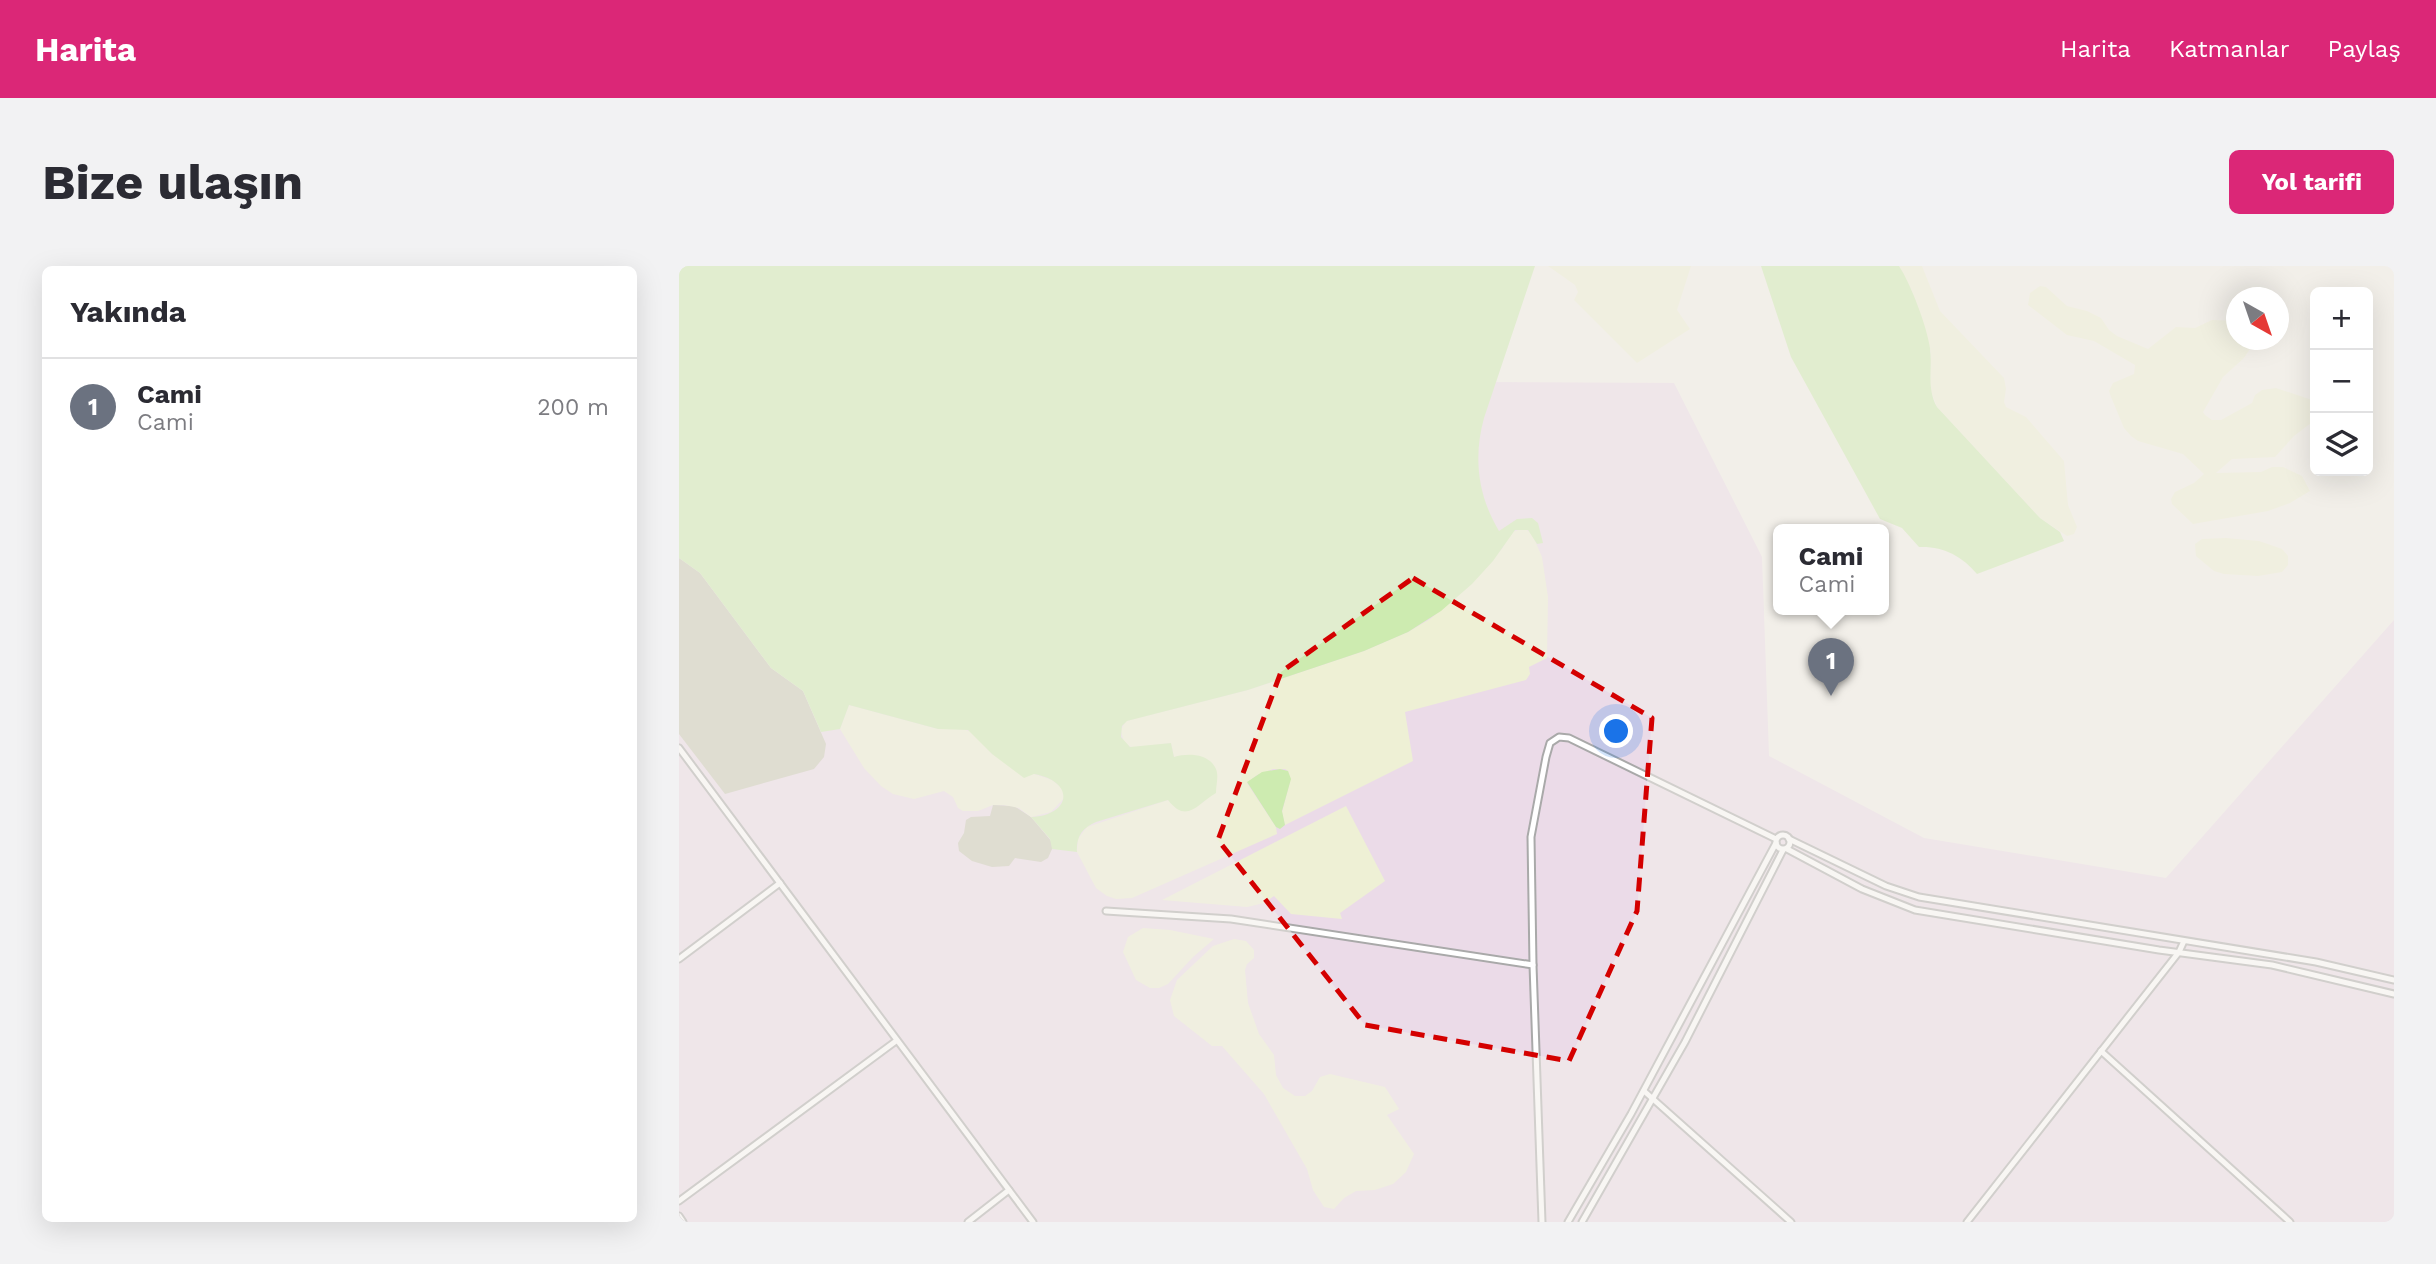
<!DOCTYPE html>
<html lang="tr">
<meta charset="utf-8">
<style>
body{margin:0;font-family:"Work Sans",sans-serif;background:#f2f2f3;color:#2b2b33}
.controls{position:absolute;right:21px;top:21px;display:grid;overflow:hidden;border-radius:10px;box-shadow:0 7px 28px #0002}
.controls button{width:63px;height:63px;display:grid;place-items:center;padding:0;border:0;border-bottom:2px solid #e1e1e2;background:#fff;color:#2b2b33;font:35px sans-serif}
.compass{position:absolute;left:1547px;top:21px;width:63px;height:63px;border-radius:50%;background:#fff;box-shadow:0 7px 28px #0002;rotate:140deg}
.you{position:absolute;left:938px;top:466px;width:24px;height:24px;margin:-18px;border:5px solid #fff;border-radius:50%;background:#1a73e8;box-shadow:0 0 0 10px #1a73e833}
.badge{display:grid;place-items:center;width:46px;height:46px;border-radius:50%;background:#db2777;color:#fff;font-size:23px;font-weight:700}
.pin{position:absolute;translate:-50% -58px;filter:drop-shadow(0 2px 4px #0008)}
.pin::after{content:'';position:absolute;top:37px;width:24px;height:21px;background:inherit;clip-path:polygon(0 0,100% 0,50% 100%)}
.popup{position:absolute;left:1094px;top:258px;width:116px;height:91px;box-sizing:border-box;display:grid;place-content:center;border-radius:10px;background:#fff;filter:drop-shadow(0 2px 5px #0005);font-size:23px;white-space:nowrap;color:#7c7c81}
.popup b{font-size:26px;color:#2b2b33}
.popup::after{content:'';position:absolute;left:50%;top:100%;margin-left:-14px;border:14px solid transparent;border-top-color:#fff}
.list{margin:0;padding:0;list-style:none}
h2{display:flex;justify-content:space-between;align-items:center;height:91px;margin:0;padding:0 28px;font-size:30px}
h2 small{font-size:23px;font-weight:400;color:#7c7c81}
.list li{display:grid;grid-template-columns:46px 1fr auto;gap:21px;align-items:center;box-sizing:border-box;height:98px;padding:0 28px;border-top:2px solid #e1e1e2}
.list b{display:block;font-size:26px;white-space:nowrap}
.list p{margin:0;font-size:23px;white-space:nowrap;color:#7c7c81}
.list em{font-size:23px;font-style:normal;color:#7c7c81}
.icon{flex:none;width:38px;height:38px;fill:none;stroke:currentColor;stroke-width:2;stroke-linecap:round;stroke-linejoin:round}
.map{position:relative;flex:none;width:1715px;height:956px;overflow:hidden;border-radius:10px}
header{display:flex;align-items:center;gap:42px;box-sizing:border-box;height:98px;padding:0 35px;background:#db2777;color:#fff}
header strong{font-size:33px}
nav{display:flex;gap:38px;margin-inline-start:auto;font-size:24px}
.intro{display:flex;align-items:center;justify-content:space-between;box-sizing:border-box;height:168px;padding:0 42px}
h1{margin:0;font-size:49px}
.button{padding:18px 32px;border-radius:10px;background:#db2777;color:#fff;font-size:24px;font-weight:700}
main{display:flex;gap:42px;padding:0 42px}
aside{flex:1;background:#fff;border-radius:10px;box-shadow:0 7px 28px #0002}
.map>svg:first-child{display:block}
.industrial{fill:#ebdbe8}
.construction{fill:#c7c7b4}
.farmland{fill:#eef0d5}
.grass{fill:#cdebb0}
.lines{fill:none;stroke-linecap:round;stroke-linejoin:round}
.street-casing{stroke:#a9a9a9;stroke-width:9}
.street{stroke:#fff;stroke-width:5}
.marked{fill:none;stroke:#d40000;stroke-width:5;stroke-dasharray:14 9;stroke-linejoin:round}
</style>
<header>
<strong>Harita</strong>
<nav><a>Harita</a><a>Katmanlar</a><a>Paylaş</a></nav>
</header>
<div class="intro"><h1>Bize ulaşın</h1><a class="button">Yol tarifi</a></div>
<main>
<aside>
<h2>Yakında<small></small></h2>
<ul class="list">
<li><span class="badge" style="background:#6b7280">1</span><div><b>Cami</b><p>Cami</p></div><em>200 m</em></li>
</ul>
</aside>
<div class="map">
<svg width="1715" height="956" viewBox="0 0 1715 956">
<rect width="100%" height="100%" fill="#f2efe9"/>
<polygon class="industrial" points="101,112 995,117 1083,291 1090,490 1245,572 1487,612 1715,354 1715,956 0,956 0,193"/>
<g class="construction">
<polygon points="0,292 21,307 92,402 124,425 147,478 145,491 135,503 46,528 0,468"/>
<polygon points="314,539 335,540 352,551 373,576 373,583 369,592 362,596 336,592 330,600 313,601 293,595 280,585 279,577 285,567 287,554 292,551 311,550"/>
</g>
<g class="farmland">
<polygon points="869,0 1012,0 998,44 1011,63 958,97 895,34 899,26 896,19"/>
<polygon points="1220,0 1243,0 1261,45 1325,112 1327,123 1325,136 1327,141 1347,151 1385,195 1389,239 1398,261 1395,268 1388,270 1361,252 1258,141 1251,123 1252,86 1233,25"/>
<polygon points="1361,20 1367,21 1388,40 1408,45 1422,52 1430,64 1438,70 1469,83 1497,61 1516,62 1533,54 1557,55 1558,74 1574,74 1574,78 1565,92 1544,111 1524,146 1526,149 1533,154 1542,154 1573,137 1576,129 1583,124 1597,122 1636,135 1636,154 1615,170 1596,191 1553,193 1537,207 1582,206 1593,201 1604,201 1623,210 1631,225 1611,237 1589,245 1514,258 1493,238 1492,233 1496,226 1515,217 1525,208 1504,188 1459,175 1452,170 1445,162 1432,131 1430,125 1434,117 1455,108 1456,99 1415,75 1388,69 1349,39 1351,27"/>
<polygon points="845,262 853,268 863,291 869,331 868,392 850,401 851,408 847,414 726,446 734,495 606,559 603,546 611,516 609,505 606,503 594,503 578,509 568,517 597,561 598,568 453,632 437,633 428,630 417,622 398,586 399,573 408,561 489,534 497,542 505,545 525,536 527,532 501,490 495,491 492,477 454,482 445,477 442,464 447,455 569,424 685,385 729,366 751,353 777,332 823,283 833,266"/>
<polygon points="1547,272 1580,275 1603,283 1609,290 1609,299 1603,306 1579,310 1545,308 1535,305 1517,290 1516,278 1523,273"/>
<polygon points="170,439 259,463 280,462 293,466 313,488 355,508 373,514 384,523 385,532 372,546 352,551 340,542 325,539 314,539 299,545 284,545 279,542 274,531 265,525 235,533 214,528 202,520 185,502 161,463"/>
<polygon points="667,540 706,615 661,647 663,653 612,648 595,630 585,637 568,641 483,634"/>
<polygon points="464,662 491,664 535,673 514,691 489,718 480,722 471,722 457,714 444,686 449,671"/>
<polygon points="555,673 567,675 575,684 575,692 568,698 566,704 569,737 580,768 595,789 597,809 604,822 616,830 626,830 633,825 641,811 651,808 706,821 720,843 708,849 735,888 727,906 714,918 696,924 677,925 665,932 655,943 645,941 634,924 628,903 585,828 543,780 533,780 495,750 491,734 498,714 534,680"/>
</g>
<g class="grass">
<path d="M0,0H856L805,152C794,192 799,230 820,265L838,253L853,252L859,257L864,277L858,278L849,264H836L814,295L793,318L762,345L729,366L685,385L569,424L448,455L443,460L442,471L451,481L492,477L495,491C508,487 530,487 537,503C540,510 537,519 537,527C519,537 508,559 489,534L417,556C403,562 397,571 398,586L373,583L371,573L352,551C391,550 398,516 355,508L345,512L313,488L289,464L259,463L170,439L161,463L142,466L124,425L92,402L21,307L0,292Z"/>
<path d="M1082,0H1220C1232,18 1248,61 1251,82C1254,103 1247,121 1258,141L1361,252L1381,266L1385,275L1298,308C1283,290 1264,280 1240,281L1223,262L1201,253L1112,91Z"/>
<polygon points="601,503 609,505 612,513 603,545 606,559 601,563 597,561 568,516 583,506"/>
</g>
<g class="lines">
<g class="street-casing">
<g id="street">
<polyline points="0,482 354,956"/>
<circle cx="1104" cy="576" r="7"/>
<polyline points="1110,573 1207,620 1240,631 1637,696 1715,714"/>
<polyline points="1108,583 1183,623 1236,644 1480,684 1593,699 1715,728"/>
<polyline points="427,645 552,653 854,699"/>
<polyline points="0,693 101,617"/>
<polyline points="1422,785 1611,956"/>
<polyline points="965,825 1112,956"/>
<polyline points="0,935 217,775"/>
<polyline points="0,950 4,956"/>
<polyline points="289,956 330,924"/>
<polyline points="863,956 854,699 852,571 867,491 871,477 880,471 890,472 1097,573"/>
<polyline points="889,956 952,848 1097,577"/>
<polyline points="903,956 1006,776 1104,584"/>
<polyline points="1288,956 1500,686 1505,675"/>
</g>
</g>
<use href="#street" class="street"/>
</g>
<path d="M0 0H1715V956H0ZM734,312L973,452L958,645L890,795L686,759L539,574L602,406Z" fill="#f2efe9" fill-opacity=".55" fill-rule="evenodd"/>
<path class="marked" d="M734,312L973,452L958,645L890,795L686,759L539,574L602,406Z"/>
</svg>
<div class="controls">
<button>+</button>
<button>−</button>
<button><svg class="icon" aria-label="layers" viewBox="0 0 24 24"><path d="M12 4l9 5-9 5-9-5zM3 14l9 5 9-5"/></svg></button>
</div>
<svg class="compass" viewBox="-18 -18 36 36"><path d="M0-13l5 13h-10z" fill="#e53935"/><path d="M0 13l5-13h-10z" fill="#7c7c81"/></svg>
<div class="you"></div>
<div class="pin badge" style="left:1152px;top:430px;background:#6b7280">1</div>
<div class="popup"><b>Cami</b>Cami</div>
</div>
</main>
